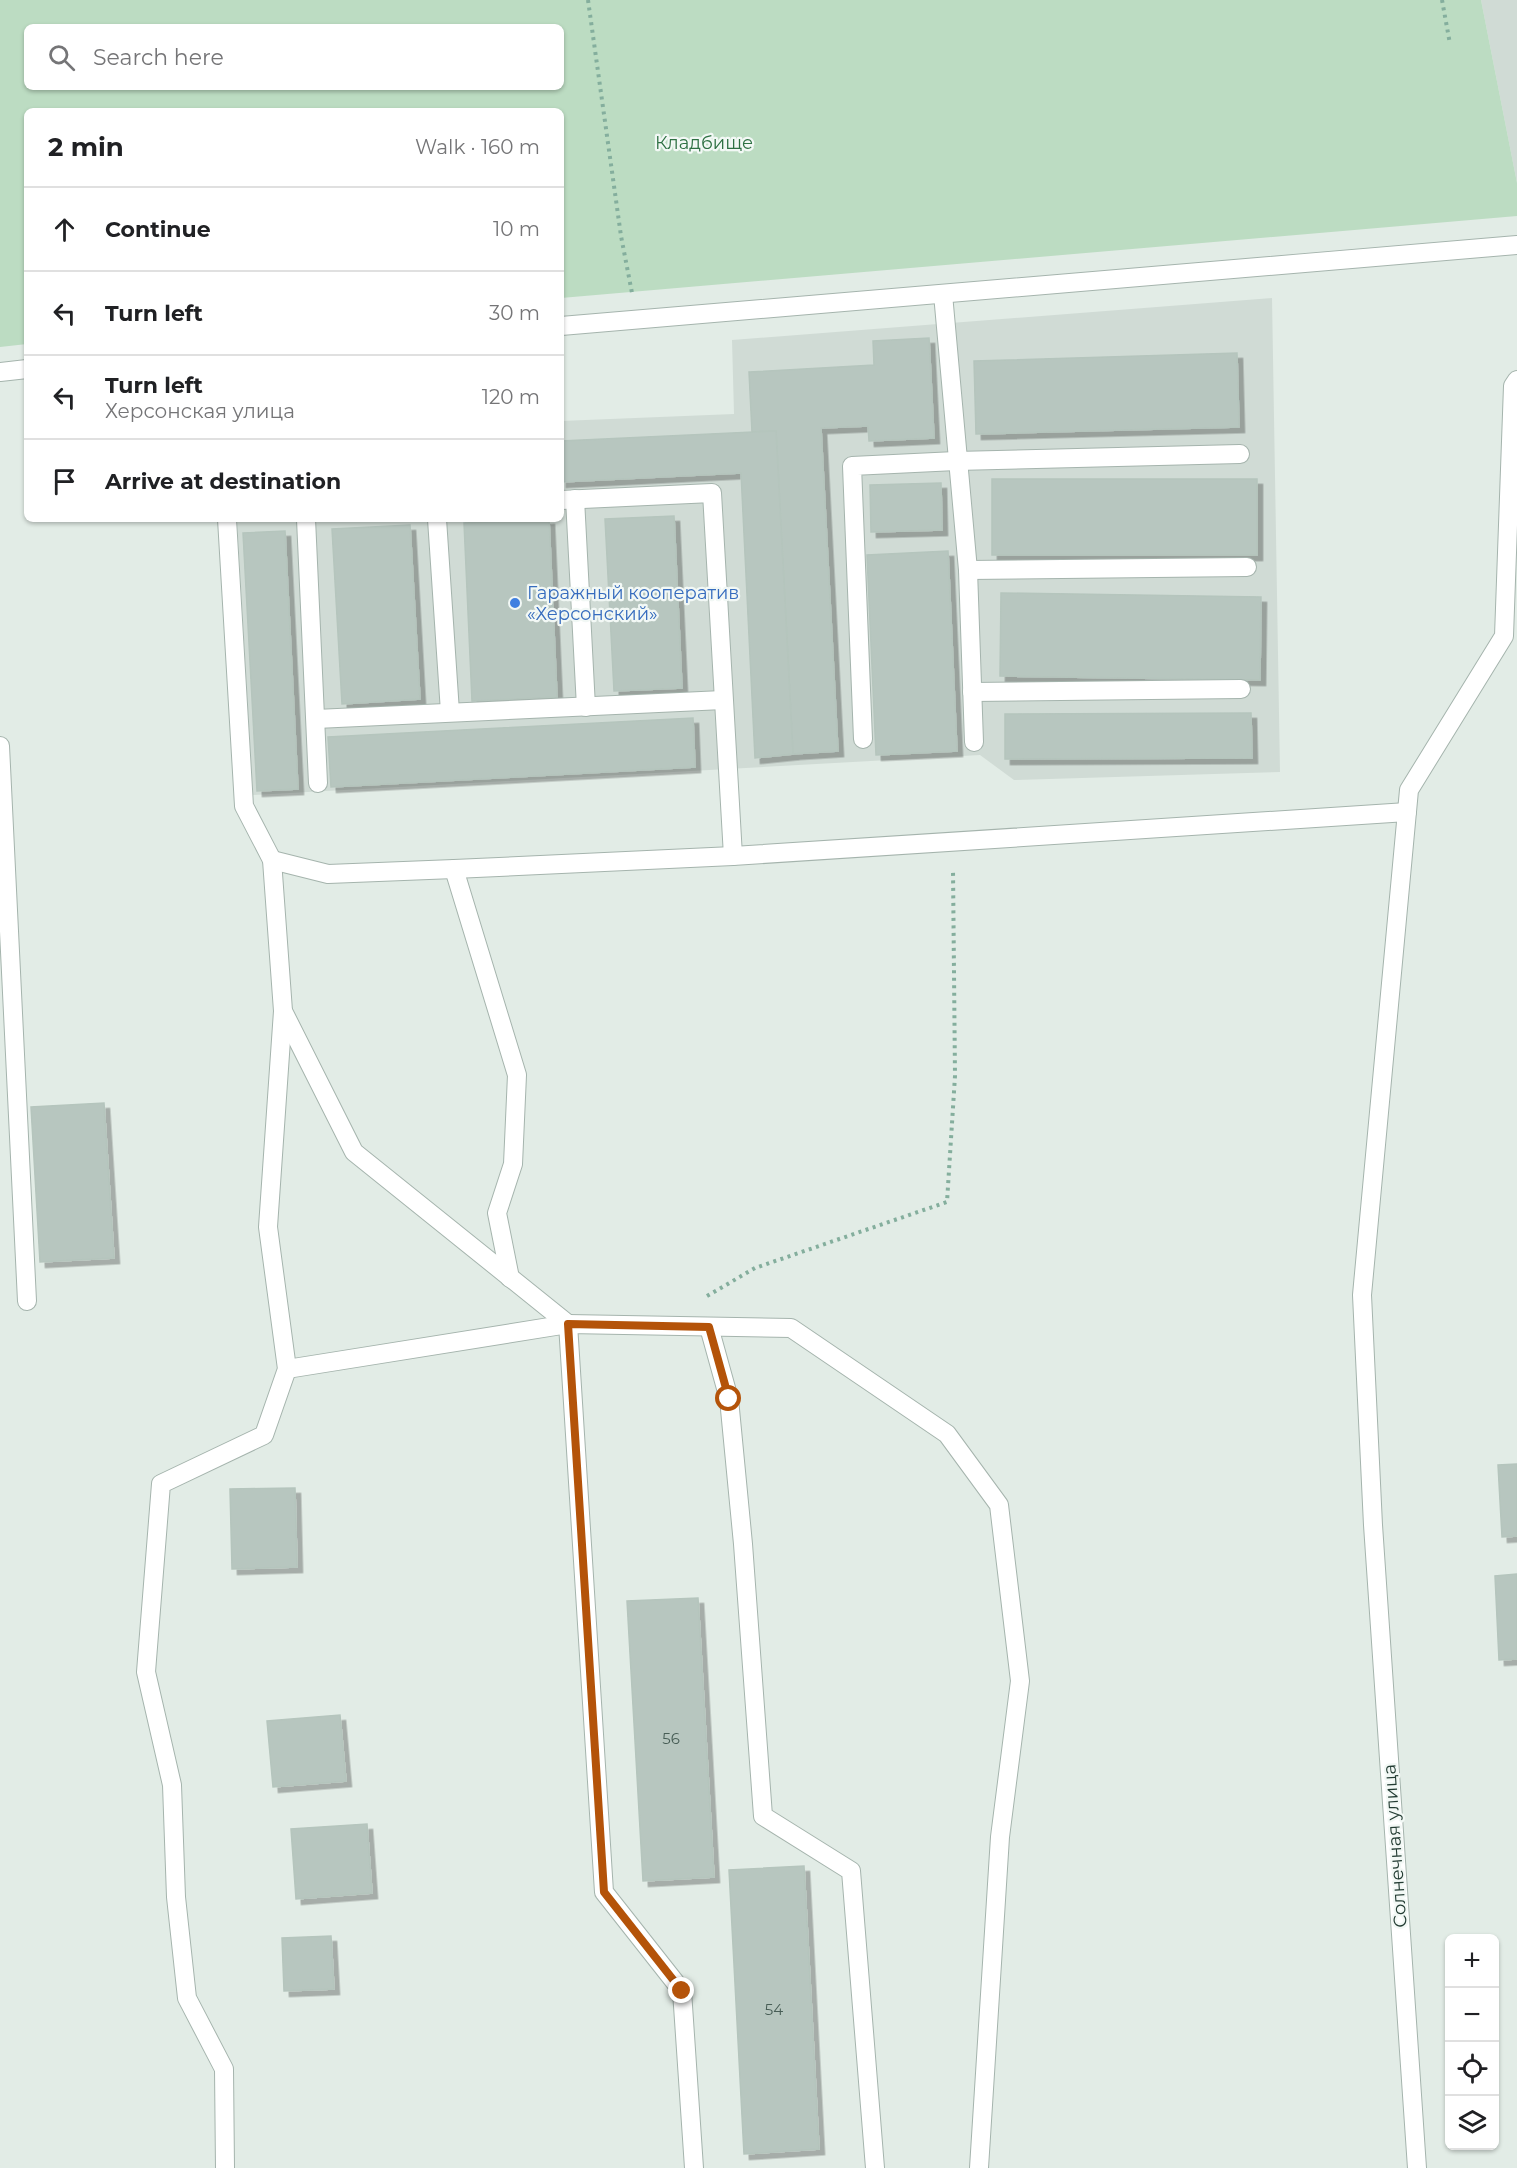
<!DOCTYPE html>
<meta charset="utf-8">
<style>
body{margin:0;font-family:Montserrat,sans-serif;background:#f6f6f6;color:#202124}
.controls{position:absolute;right:18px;bottom:18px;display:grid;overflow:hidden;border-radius:9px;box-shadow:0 2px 4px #0004}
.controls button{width:54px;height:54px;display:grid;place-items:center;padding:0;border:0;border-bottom:2px solid #e0e0e0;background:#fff;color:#202124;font:30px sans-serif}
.stop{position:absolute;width:18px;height:18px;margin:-14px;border:4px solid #b45309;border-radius:50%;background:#fff}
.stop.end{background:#b45309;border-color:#fff;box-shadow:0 2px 6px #0008}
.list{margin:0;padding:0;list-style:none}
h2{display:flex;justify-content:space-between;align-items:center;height:78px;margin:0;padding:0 24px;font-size:26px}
h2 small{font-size:20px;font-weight:400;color:#757577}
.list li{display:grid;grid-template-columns:39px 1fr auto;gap:18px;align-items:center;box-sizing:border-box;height:84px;padding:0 24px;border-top:2px solid #e0e0e0}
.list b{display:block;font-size:22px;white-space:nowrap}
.list p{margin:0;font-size:20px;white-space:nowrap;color:#757577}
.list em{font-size:20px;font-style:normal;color:#757577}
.icon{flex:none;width:33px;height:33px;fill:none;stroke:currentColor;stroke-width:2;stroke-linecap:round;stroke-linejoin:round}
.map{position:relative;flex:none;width:1517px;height:2168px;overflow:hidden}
.search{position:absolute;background:#fff;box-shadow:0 2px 4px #0004;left:24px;top:24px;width:540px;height:66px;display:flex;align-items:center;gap:15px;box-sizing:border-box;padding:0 21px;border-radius:9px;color:#757577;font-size:22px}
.panel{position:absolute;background:#fff;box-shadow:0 2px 4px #0004;left:24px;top:108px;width:540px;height:414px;border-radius:9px}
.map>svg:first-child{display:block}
.built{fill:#d0dbd5}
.green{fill:#bcdcc2;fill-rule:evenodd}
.building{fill:#b7c6bf;stroke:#b5c5bd;stroke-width:1.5;filter:url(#shadow)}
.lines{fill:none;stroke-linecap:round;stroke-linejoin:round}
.minor-casing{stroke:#a5b4ad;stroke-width:20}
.path{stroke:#84ae9d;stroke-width:4;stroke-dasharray:3 4.5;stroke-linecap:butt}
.minor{stroke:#fff;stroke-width:18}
.route{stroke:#b45309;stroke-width:8}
.shop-dot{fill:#3f7fe0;stroke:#f2f8f5;stroke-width:2}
.labels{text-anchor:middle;stroke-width:4.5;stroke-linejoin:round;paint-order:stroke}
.number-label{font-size:15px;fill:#485e56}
.park-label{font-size:18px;fill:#2e7143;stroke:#f2f8f5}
.shop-label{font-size:18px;fill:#366cbe;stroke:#f2f8f5;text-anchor:start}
.street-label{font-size:18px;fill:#233c33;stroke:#f2f8f5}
</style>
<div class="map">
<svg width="1517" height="2168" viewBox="0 0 1517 2168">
<defs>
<filter id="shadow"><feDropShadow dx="5.5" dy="5.5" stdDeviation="0" flood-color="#0004"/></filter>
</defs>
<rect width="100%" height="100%" fill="#e2ece6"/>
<g class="built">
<polygon points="1481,0 1517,0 1517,183"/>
<polygon points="1272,298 1280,772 1014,780 980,755 253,795 237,519 561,519 561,421 734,414 732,340"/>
</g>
<path class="green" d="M0,0H1481L1517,183V216L561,298V111H27V344L0,347ZM27,27H561V87H27Z"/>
<g class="building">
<polygon points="929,338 934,438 869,441 868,426 821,428 838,751 793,754 776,431 752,432 749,372 874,365 873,341"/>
<polygon points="1237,353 1239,427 976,434 974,361"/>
<polygon points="776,431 793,754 755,758 741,473 561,482 561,441"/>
<rect x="992" y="479" width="265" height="76"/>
<polygon points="941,483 942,530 871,532 870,485"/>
<polygon points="674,516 682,688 614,691 605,519"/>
<polygon points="549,519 557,697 472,701 464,523"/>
<polygon points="410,525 420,699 342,704 332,529"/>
<polygon points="285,531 298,789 257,791 243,533"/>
<polygon points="948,551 957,751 876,755 867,555"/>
<polygon points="1001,593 1261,597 1260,680 1000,676"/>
<polygon points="1251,713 1252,758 1005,759 1005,714"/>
<polygon points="693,718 695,767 331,787 328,737"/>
<polygon points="104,1103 114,1258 40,1262 31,1107"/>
<polygon points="1517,1464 1517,1536 1502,1537 1498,1465"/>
<polygon points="295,1488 297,1567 232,1569 230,1489"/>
<polygon points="1517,1574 1517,1659 1499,1660 1495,1576"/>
<polygon points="698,1598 714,1877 643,1881 627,1601"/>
<polygon points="340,1715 346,1781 273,1787 267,1721"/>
<polygon points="367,1824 372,1893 296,1899 291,1829"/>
<polygon points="804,1866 819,2149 744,2154 729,1870"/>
<polygon points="331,1936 334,1989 284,1991 282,1938"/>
</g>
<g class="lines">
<g class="minor-casing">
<g id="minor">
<polyline points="943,294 968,570 974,742"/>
<polyline points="561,326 1517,245"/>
<polyline points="0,372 27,369"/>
<polyline points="575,499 586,707"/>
<polyline points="561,500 712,493 733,856"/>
<polyline points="306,519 318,783"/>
<polyline points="437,519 450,712"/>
<polyline points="968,570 1247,567"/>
<polyline points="972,692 1241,689"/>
<polyline points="316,719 723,700"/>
<polyline points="863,739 852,466 956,461 1240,454"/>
<polyline points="0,746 27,1301"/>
<polyline points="272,860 328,874 454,869 733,856 1407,812"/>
<polyline points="454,869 517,1075 513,1164 497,1213 510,1278"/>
<polyline points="284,1013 354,1152 568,1324"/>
<polyline points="568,1324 604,1892 682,1991 694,2168"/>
<polyline points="709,1327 729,1399 743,1544 763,1816 851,1871 875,2168"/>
<polyline points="287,1369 568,1324 791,1328 947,1434 999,1505 1020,1681 1000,1837 979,2168"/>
<polyline points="225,2168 224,2069 187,1998 176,1897 172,1785 146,1672 161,1484 264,1435 287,1369 268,1227 283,1011 272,860 244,806 227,519"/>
<polyline points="1417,2168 1373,1525 1362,1295 1409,790 1504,636 1513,386 1517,380"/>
</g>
</g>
<g class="path">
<polyline points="588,0 621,236 632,293"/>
<polyline points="1442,0 1450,44"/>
<polyline points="707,1296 755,1268 947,1202 955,1076 953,869"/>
</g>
<use href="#minor" class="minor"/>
</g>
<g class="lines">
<polyline class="route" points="682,1991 604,1892 568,1324 709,1327 729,1399"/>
</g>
<circle class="shop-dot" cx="515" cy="603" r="6"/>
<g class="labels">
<g class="number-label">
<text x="671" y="1744">56</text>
<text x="774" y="2015">54</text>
</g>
<g class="park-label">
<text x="704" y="149">Кладбище</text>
</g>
<g class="shop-label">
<text x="527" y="599">Гаражный кооператив<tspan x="527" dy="21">«Херсонский»</tspan></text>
</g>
<g class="street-label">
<text transform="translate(1395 1846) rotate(-94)" y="6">Солнечная улица</text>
</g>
</g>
</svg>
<div class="controls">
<button>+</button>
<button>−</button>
<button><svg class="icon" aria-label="locate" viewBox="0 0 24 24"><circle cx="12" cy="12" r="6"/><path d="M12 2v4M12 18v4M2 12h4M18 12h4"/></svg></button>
<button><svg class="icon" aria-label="layers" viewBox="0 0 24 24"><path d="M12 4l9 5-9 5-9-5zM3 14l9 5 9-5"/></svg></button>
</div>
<div class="stop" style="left:729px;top:1399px"></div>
<div class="stop end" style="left:682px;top:1991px"></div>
<div class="search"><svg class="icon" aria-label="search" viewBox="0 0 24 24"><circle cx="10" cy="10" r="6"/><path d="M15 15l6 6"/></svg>Search here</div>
<section class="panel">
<h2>2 min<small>Walk · 160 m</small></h2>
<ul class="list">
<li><svg class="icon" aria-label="ahead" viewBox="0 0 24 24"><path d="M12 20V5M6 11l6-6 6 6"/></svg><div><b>Continue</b></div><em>10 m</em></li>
<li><svg class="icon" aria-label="left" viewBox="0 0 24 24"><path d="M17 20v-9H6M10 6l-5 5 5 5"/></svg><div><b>Turn left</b></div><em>30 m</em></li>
<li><svg class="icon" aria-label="left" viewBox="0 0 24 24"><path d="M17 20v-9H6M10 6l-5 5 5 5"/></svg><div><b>Turn left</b><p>Херсонская улица</p></div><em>120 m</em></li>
<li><svg class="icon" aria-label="arrive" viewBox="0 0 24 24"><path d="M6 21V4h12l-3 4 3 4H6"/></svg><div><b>Arrive at destination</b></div></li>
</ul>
</section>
</div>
